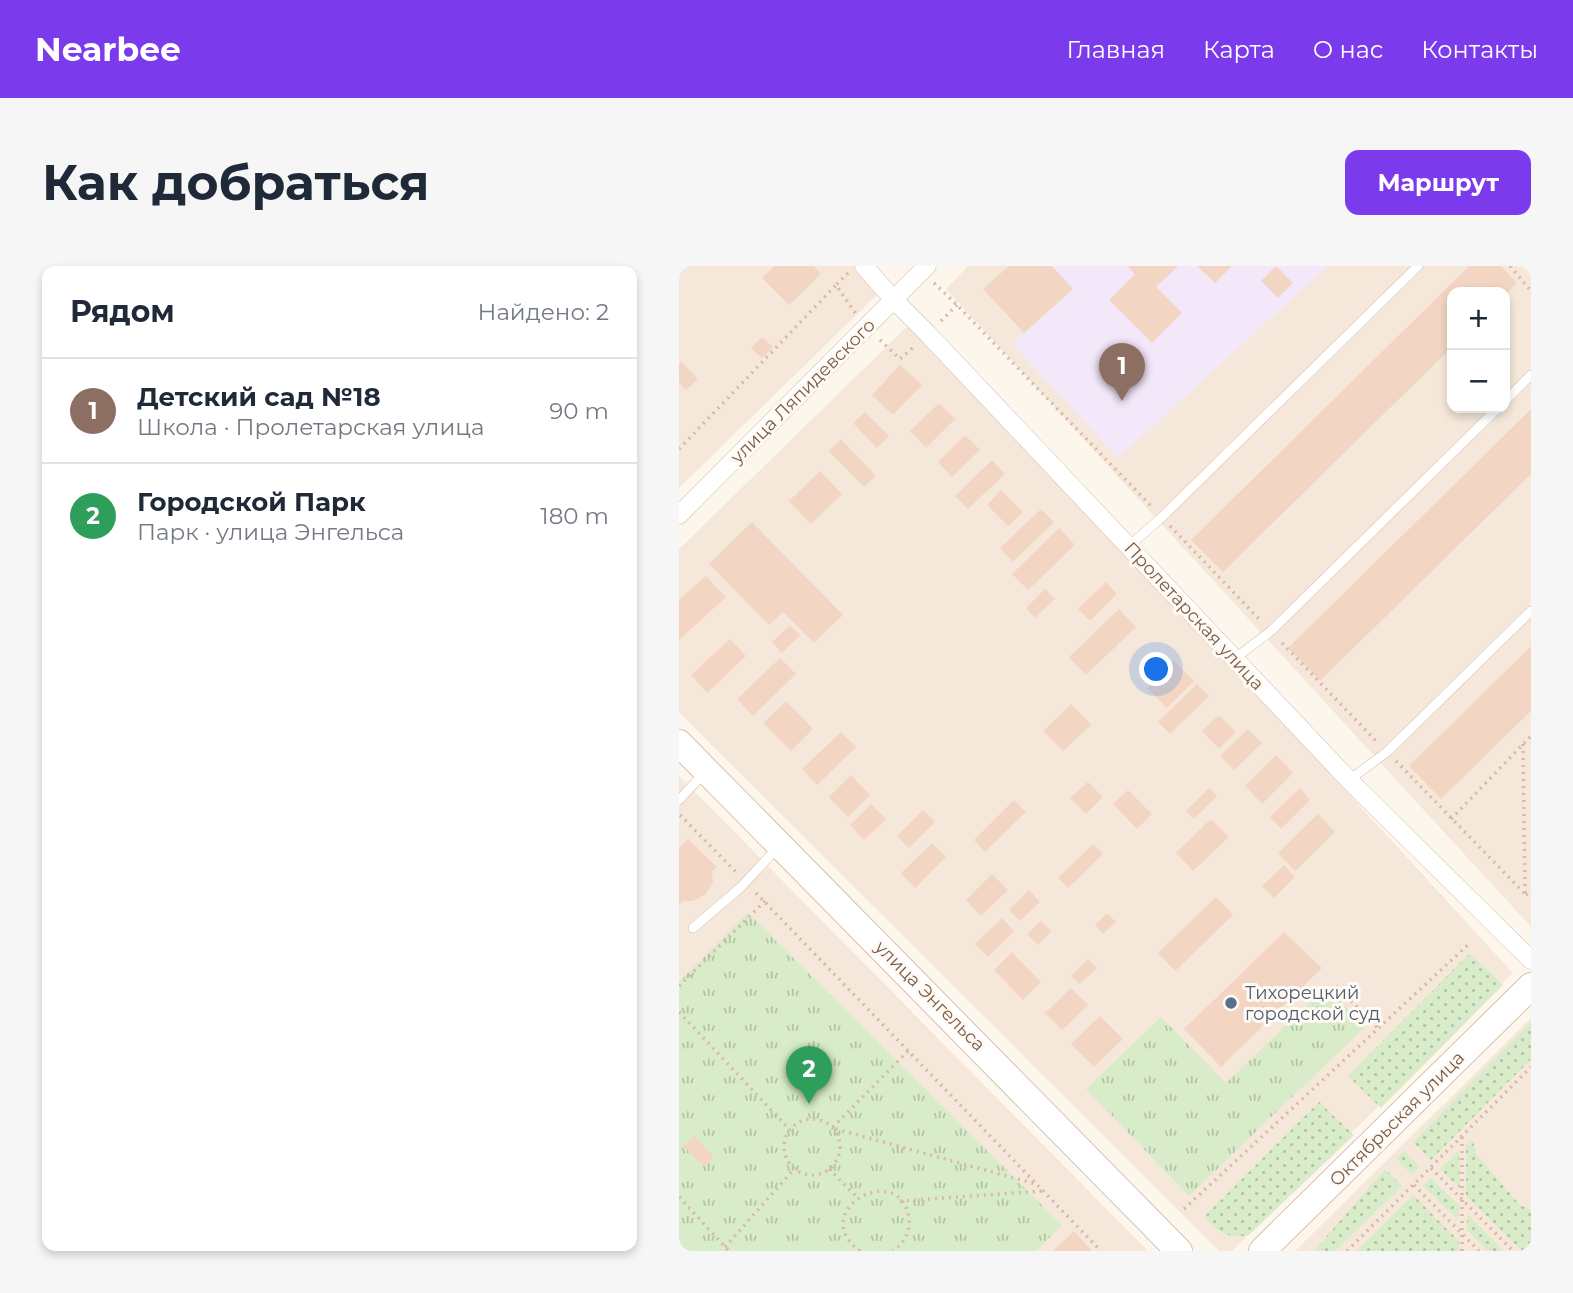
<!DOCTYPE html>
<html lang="ru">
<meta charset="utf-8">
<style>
body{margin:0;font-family:Montserrat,sans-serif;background:#f6f6f7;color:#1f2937}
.controls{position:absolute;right:21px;top:21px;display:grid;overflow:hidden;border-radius:14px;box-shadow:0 4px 10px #0003}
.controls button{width:63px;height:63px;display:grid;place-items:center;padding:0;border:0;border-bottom:2px solid #e0e1e3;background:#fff;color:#1f2937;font:35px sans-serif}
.you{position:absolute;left:478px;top:404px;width:24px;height:24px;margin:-18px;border:5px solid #fff;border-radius:50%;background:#1a73e8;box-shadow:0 0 0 10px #1a73e833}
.badge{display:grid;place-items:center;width:46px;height:46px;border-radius:50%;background:#7c3aed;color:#fff;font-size:23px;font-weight:700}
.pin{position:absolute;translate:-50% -58px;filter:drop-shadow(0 2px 4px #0008)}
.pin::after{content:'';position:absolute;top:37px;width:24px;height:21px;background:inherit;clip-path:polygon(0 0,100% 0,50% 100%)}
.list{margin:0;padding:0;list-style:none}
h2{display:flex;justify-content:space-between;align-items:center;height:91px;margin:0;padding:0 28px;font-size:30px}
h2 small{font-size:23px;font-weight:400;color:#747a83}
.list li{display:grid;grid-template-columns:46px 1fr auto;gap:21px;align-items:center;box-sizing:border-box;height:105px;padding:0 28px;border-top:2px solid #e0e1e3}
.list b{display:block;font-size:26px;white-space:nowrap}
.list p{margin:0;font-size:23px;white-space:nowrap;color:#747a83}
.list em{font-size:23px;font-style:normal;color:#747a83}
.map{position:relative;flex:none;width:852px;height:985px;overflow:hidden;border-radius:14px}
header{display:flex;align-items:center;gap:42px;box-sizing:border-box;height:98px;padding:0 35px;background:#7c3aed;color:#fff}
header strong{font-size:33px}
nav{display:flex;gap:38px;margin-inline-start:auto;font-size:24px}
.intro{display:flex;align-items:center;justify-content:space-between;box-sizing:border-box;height:168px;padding:0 42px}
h1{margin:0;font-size:49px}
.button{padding:18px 32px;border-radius:14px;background:#7c3aed;color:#fff;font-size:24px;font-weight:700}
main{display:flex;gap:42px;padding:0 42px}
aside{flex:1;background:#fff;border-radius:14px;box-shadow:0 4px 10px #0003}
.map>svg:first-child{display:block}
.residential{fill:#f5e8da;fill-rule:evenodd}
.education{fill:#f3e8fa}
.grass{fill:url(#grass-dots)}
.park{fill:url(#park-tufts)}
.building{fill:#f3d5c3}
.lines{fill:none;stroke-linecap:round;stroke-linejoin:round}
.lane-casing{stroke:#d1beb0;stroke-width:10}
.street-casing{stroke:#d1beb0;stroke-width:19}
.secondary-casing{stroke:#d6c0b0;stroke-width:28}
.path{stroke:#d9b8a5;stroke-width:3.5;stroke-dasharray:2 5;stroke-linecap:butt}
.lane{stroke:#fff;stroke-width:9}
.street{stroke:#fff;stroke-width:18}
.secondary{stroke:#fff;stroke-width:26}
.service-dot{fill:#5c6f8a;stroke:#fffaf3;stroke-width:2.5}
.labels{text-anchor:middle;stroke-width:6;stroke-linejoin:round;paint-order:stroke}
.street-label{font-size:18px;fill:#7a5c4d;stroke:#fffaf3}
.service-label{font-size:18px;fill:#4e5e75;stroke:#fffaf3;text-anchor:start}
</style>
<header>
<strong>Nearbee</strong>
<nav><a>Главная</a><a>Карта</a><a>О нас</a><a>Контакты</a></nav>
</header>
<div class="intro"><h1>Как добраться</h1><a class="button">Маршрут</a></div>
<main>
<aside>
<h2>Рядом<small>Найдено: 2</small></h2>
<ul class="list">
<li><span class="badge" style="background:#8d6e63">1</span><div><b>Детский сад №18</b><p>Школа · Пролетарская улица</p></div><em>90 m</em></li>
<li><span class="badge" style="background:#2e9e5b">2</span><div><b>Городской Парк</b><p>Парк · улица Энгельса</p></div><em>180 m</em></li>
</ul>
</aside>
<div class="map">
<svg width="852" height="985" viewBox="0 0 852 985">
<defs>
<pattern id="grass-dots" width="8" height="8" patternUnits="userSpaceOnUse" patternTransform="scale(1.75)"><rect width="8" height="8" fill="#d8ecc9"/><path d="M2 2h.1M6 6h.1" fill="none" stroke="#b4c2a5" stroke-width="1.8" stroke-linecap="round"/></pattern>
<pattern id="park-tufts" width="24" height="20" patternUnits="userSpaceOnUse" patternTransform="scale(1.75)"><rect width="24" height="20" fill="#d8ecc9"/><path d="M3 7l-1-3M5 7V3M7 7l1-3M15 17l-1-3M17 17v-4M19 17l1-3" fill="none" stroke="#b4c2a5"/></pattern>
</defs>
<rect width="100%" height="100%" fill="#fdf6ec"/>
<g class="residential">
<polygon points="0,0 183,0 205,22 0,222"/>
<path d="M289,0H852V661L267,23ZM773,26H826V142H773Z"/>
<polygon points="235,54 834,707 553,985 540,985 0,446 0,283"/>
<polygon points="0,510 469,985 0,985"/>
<polygon points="852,752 852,985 616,985"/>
</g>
<polygon class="education" points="373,0 649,0 439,192 333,78 394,23"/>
<g class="grass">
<polygon points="791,687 824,719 702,842 669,810"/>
<polygon points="852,756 852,793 752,894 734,876"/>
<path d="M640,836L675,869L570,969C549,974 538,965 525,951Z"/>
<polygon points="793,873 798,889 841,939 852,944 852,985 843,985 787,930 787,878"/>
<polygon points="725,885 741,901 733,909 717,892"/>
<polygon points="780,885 781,922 761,903"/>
<polygon points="706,903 723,920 656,985 635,985"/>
<polygon points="751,912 780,939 779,954 744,920"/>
<polygon points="734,929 780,975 780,985 677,985"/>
<polygon points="788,948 823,983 821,985 809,985 788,964"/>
</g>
<g class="park">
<polygon points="69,647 383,959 357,985 0,985 0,716"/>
<polygon points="648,720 686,761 510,930 407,823 482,751 547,817"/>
</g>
<g class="building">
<polygon points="95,0 135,0 142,8 110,39 83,12"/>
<polygon points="330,0 373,0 394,23 345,67 304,23"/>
<polygon points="448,0 499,0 477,21 503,47 473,77 430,34 456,8"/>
<polygon points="518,0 553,0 536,17"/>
<polygon points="597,0 614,17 599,32 582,15"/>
<polygon points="790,0 822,0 838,17 826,29 826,26 773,26 773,81 544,306 512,274"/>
<polygon points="83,71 94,81 83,92 72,82"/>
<polygon points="2,95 19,113 7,124 0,117 0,98"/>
<polygon points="221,99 243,119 214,149 193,129"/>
<polygon points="260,137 276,153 247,182 231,165"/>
<polygon points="852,143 852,208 641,415 609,382"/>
<polygon points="186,146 210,170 198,182 174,157"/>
<polygon points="286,169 301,184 273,211 259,196"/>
<polygon points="162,173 197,210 185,221 150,185"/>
<polygon points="313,194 326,208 289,243 276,230"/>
<polygon points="141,205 163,228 132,258 110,235"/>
<polygon points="322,224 344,246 329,260 308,239"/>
<polygon points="362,243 375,256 334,296 321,282"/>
<polygon points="73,256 164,349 135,377 104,346 90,359 30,298"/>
<polygon points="380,262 396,279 349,324 333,308"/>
<polygon points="27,310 47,331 0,374 0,334"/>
<polygon points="427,316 438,328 411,355 399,343"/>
<polygon points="366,323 376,333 356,352 347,342"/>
<polygon points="440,343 457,361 407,409 390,391"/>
<polygon points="111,359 121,369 103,387 93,376"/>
<polygon points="51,373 67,390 28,427 12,409"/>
<polygon points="852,380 852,445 762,533 730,500"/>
<polygon points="101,392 117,408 74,450 58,433"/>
<polygon points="495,395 515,415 488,442 468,422"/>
<polygon points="518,418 530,430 491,468 479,456"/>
<polygon points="107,435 134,463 112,485 84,457"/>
<polygon points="392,438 412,459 384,485 364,465"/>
<polygon points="540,449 557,466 540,483 523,465"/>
<polygon points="569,463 583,477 555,504 541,490"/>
<polygon points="162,466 177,481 138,519 123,503"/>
<polygon points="597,489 614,507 583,538 566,520"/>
<polygon points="172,509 191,529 169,551 150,531"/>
<polygon points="409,516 424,531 407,548 391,532"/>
<polygon points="530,522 538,530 515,553 507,545"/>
<polygon points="621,522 631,534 602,563 591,551"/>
<polygon points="449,524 473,548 458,563 434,538"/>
<polygon points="335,534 347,546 306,586 295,574"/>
<polygon points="192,538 207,553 185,574 171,559"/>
<polygon points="244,544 256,556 230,582 218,570"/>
<polygon points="639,548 656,566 616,605 599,587"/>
<polygon points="532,553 550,571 514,605 497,587"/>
<polygon points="9,573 38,601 33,605 34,616 27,628 14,635 4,635 0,638 0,582"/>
<polygon points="253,577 267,591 236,622 222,607"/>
<polygon points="414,578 424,588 389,622 379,612"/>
<polygon points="605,599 616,611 595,632 583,620"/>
<polygon points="313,608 329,624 302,650 287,634"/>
<polygon points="350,624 361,636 341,655 330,644"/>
<polygon points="537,631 554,649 496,705 479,687"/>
<polygon points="428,647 437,656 424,668 416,659"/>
<polygon points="323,652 335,665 309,691 296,678"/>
<polygon points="362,655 372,665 359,679 348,668"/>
<polygon points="605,666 643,702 542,801 505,763"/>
<polygon points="333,686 362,716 344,734 315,704"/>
<polygon points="409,693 418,702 401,718 392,710"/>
<polygon points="392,722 409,739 383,764 366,747"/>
<polygon points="421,750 444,773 415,801 392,778"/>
<polygon points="15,870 35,891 25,901 4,880"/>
<polygon points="395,965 413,985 374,985"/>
</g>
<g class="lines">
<g class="lane-casing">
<g id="lane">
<polyline points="826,135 852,109"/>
<polyline points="450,280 482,252 739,0"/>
<polyline points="555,393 592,365 819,142"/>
<polyline points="670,514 708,486 852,345"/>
<polyline points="0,534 25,507"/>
<polyline points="14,662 62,621 98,582"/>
</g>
</g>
<g class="street-casing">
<g id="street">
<polyline points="185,0 215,34 249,68 670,514 852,694"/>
<polyline points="0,249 248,0"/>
</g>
</g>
<g class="secondary-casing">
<g id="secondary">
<polyline points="0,477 500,985"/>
<polyline points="583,985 852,720"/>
</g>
</g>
<g class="path">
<polyline points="831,0 852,25"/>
<polyline points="169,7 157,19 177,48"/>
<polyline points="255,17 278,39 474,242"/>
<polyline points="262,55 278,39"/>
<polyline points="201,74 221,93 237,79"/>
<polyline points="0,183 157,19"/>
<polyline points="491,260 583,356"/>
<polyline points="603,377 699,477"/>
<polyline points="844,478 846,627"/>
<polyline points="717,495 847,629"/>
<polyline points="1,549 57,606"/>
<polyline points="772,553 852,470"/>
<polyline points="77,627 422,985"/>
<polyline points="847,629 852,624"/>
<polyline points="0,720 86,635"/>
<polyline points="657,720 699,762"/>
<polyline points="0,746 111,864"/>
<polyline points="229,785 153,862 357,918"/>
<circle cx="133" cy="881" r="28"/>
<polyline points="752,902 834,985"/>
<polyline points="150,903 178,931"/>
<polyline points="735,919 800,985"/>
<polyline points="0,931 50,985"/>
<polyline points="221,935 364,925"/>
<polyline points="505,943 792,676"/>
<polyline points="46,981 116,902"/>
<path d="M181,985C126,945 222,892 230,953C231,967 225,977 214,985"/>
<polyline points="668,985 852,801"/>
<polyline points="783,985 783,871"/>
</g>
<use href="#lane" class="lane"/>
<use href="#street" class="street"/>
<use href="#secondary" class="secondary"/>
</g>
<circle class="service-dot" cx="552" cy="737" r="7"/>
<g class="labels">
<g class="street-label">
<text transform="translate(124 125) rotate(-45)" y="6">улица Ляпидевского</text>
<text transform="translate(515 350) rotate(47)" y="6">Пролетарская улица</text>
<text transform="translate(251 730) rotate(45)" y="6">улица Энгельса</text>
<text transform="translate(718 853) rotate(-45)" y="6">Октябрьская улица</text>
</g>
<g class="service-label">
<text x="566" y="733">Тихорецкий<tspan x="566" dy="21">городской суд</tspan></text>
</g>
</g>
</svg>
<div class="controls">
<button>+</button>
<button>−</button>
</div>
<div class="you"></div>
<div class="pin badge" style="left:443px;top:135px;background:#8d6e63">1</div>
<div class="pin badge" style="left:130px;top:838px;background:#2e9e5b">2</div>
</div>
</main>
